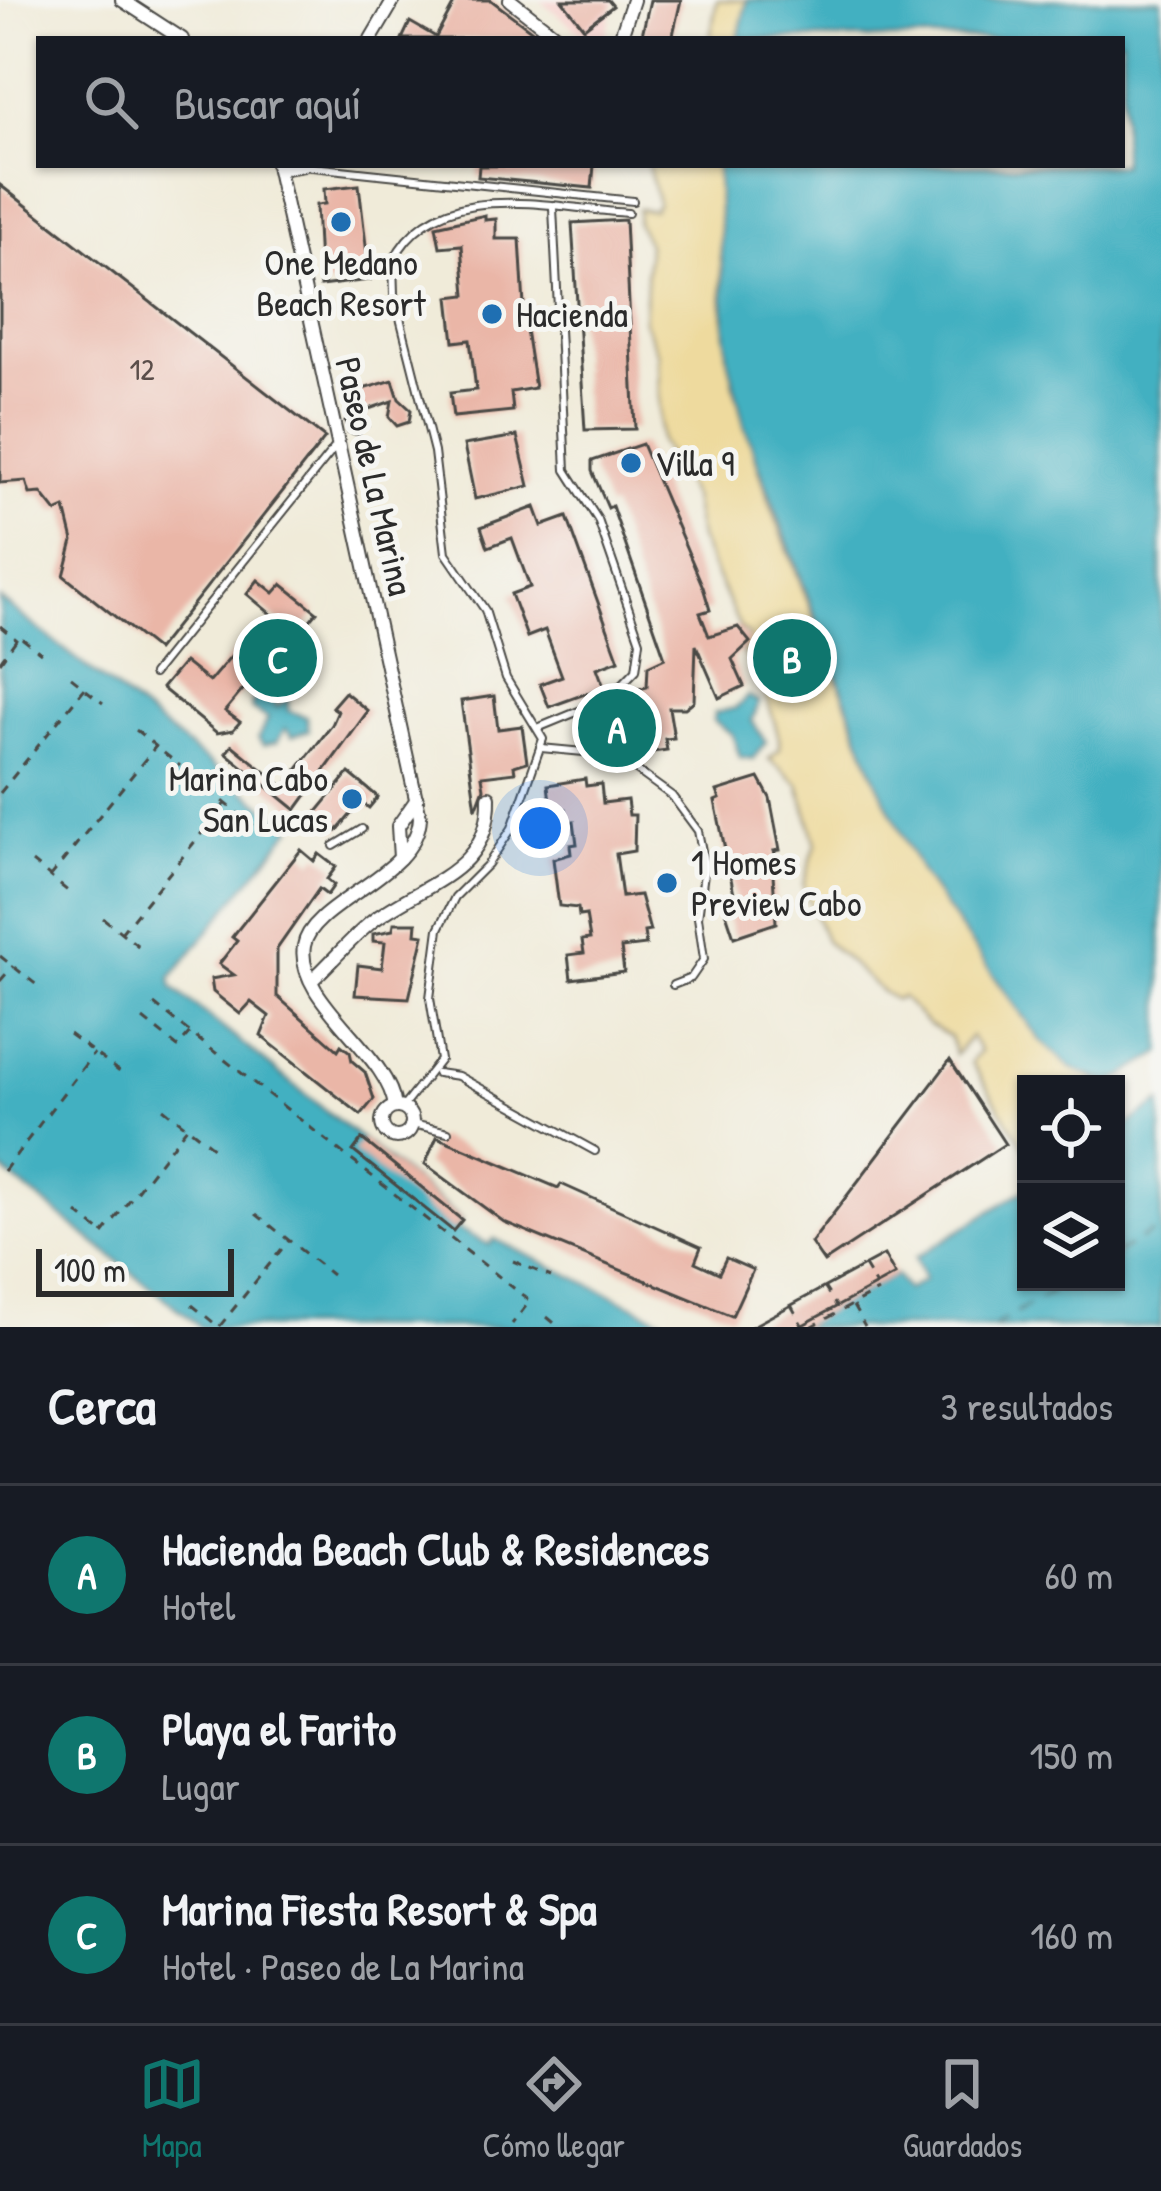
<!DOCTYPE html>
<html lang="es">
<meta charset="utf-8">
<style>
body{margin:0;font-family:"Patrick Hand",sans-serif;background:#20242c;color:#f1f3f6}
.controls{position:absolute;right:36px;bottom:36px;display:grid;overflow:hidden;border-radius:0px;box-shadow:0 3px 9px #0004}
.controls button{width:108px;height:108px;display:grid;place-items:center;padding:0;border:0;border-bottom:3px solid #363941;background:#171b24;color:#f1f3f6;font:60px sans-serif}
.scale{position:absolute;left:36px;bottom:30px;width:198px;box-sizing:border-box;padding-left:12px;border:6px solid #2b2b2b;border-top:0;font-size:33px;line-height:42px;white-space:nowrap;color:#2b2b2b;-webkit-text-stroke:9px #f6f6f2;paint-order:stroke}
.you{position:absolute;left:540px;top:828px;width:42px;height:42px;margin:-30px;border:9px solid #fff;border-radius:50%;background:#1a73e8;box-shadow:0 0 0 18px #1a73e833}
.badge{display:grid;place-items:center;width:78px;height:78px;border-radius:50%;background:#0f766e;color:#fff;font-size:39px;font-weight:700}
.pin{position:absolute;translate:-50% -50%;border:6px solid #fff;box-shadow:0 3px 12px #0006}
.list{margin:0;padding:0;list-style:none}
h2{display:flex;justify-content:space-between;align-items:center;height:156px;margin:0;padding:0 48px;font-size:51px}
h2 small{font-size:39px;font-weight:400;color:#9ea1a6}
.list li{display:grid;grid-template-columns:78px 1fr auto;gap:36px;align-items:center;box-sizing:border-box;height:180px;padding:0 48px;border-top:3px solid #363941}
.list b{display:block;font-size:45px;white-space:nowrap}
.list p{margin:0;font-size:39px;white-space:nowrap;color:#9ea1a6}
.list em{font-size:39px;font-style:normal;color:#9ea1a6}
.icon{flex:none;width:66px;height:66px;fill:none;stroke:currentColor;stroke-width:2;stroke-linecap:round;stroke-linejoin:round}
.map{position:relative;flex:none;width:1161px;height:1327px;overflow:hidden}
.search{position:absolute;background:#171b24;box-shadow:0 3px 9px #0004;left:36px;right:36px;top:36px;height:132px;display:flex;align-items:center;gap:30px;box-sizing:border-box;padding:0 42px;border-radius:0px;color:#9ea1a6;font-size:45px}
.sheet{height:696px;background:#171b24}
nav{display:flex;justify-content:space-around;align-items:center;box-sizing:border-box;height:168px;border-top:3px solid #363941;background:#171b24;font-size:33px;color:#9ea1a6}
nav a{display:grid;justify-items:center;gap:6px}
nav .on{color:#0f766e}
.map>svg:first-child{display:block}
.built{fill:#f7d0cc}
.sand{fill:#eeda9e;stroke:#8c8264;stroke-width:3}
.water{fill:#43b0c1;stroke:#376e76;stroke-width:3}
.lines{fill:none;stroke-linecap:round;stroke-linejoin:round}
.ferry{stroke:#335a60;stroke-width:3;stroke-dasharray:15 12;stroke-linecap:butt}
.building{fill:#eab6a7}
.lane-casing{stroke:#494845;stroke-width:10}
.street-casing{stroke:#494845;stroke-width:16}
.path{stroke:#494845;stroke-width:3;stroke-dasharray:9 9;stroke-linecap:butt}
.lane{stroke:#fff;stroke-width:6}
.street{stroke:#fff;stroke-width:12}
.poi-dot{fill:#1f6fb2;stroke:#f6f6f2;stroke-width:4.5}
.labels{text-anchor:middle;stroke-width:10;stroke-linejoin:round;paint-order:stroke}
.number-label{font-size:30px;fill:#5b4e4a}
.poi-label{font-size:36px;fill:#2b2b2b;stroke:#f6f6f2;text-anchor:start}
.street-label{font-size:36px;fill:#2b2b2b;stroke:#f6f6f2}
</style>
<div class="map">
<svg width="1161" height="1327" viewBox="0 0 1161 1327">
<rect width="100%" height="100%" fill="#f6f6f2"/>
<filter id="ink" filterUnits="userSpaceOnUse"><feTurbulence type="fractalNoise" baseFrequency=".00833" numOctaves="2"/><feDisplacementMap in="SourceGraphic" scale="24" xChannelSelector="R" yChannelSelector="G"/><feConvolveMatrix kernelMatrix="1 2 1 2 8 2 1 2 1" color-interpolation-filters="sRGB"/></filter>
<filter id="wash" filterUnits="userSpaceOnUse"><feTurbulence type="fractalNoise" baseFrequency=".004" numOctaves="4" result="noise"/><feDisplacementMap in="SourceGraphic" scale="48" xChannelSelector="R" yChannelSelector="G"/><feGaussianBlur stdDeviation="2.7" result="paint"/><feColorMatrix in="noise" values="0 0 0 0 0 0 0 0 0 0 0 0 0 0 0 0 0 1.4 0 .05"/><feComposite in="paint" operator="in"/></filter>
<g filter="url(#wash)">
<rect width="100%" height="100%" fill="#f0ebd9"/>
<polygon class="built" points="540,0 615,0 605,39 588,39"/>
<g class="sand">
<polygon points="717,0 747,0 738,39 710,39"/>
<path d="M648,165H717L723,311L734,387L769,501L877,782L922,875L1040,1040L1100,1084H1026V1150L971,1062L980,1051L971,1036L955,1055L950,1037L927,1024L902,997L896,1000L881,991L825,940L803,885L816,844L799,784L769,759L780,749C782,737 755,660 743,654L749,635L740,628L699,538L692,497L660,442L658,355L644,321L648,244L637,223L638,209L653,210L658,203Z"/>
</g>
<g class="water">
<polygon points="747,0 1161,0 1161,1053 1110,1084 1071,1068 1040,1040 922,875 877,782 744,425 727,353 717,176 717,165 1122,165 1122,39 738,39"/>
<polygon points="0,599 292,828 171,978 173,988 462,1220 456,1228 490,1245 494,1239 679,1327 201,1327 0,1168"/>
<polygon points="268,691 277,707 288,698 288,711 307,717 309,730 292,736 285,728 277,742 263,745 258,738 268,718 252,709 252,702"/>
<polygon points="748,696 759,702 752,721 766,742 753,759 740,757 732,734 713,720 715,713 736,708"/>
<polygon points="1161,1102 1161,1327 799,1327 895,1275 907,1290 924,1280 915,1258 1026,1189 1026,1282 1116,1282 1116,1133"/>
</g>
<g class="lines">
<g class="ferry">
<polyline points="1116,1254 1161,1227"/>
<polyline points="993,1327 1068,1282"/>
</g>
</g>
<g id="blocks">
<g class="building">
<polygon points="456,0 491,0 543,39 402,39 410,22 436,37"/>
<polygon points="562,0 608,0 613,6 584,28"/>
<polygon points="650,0 681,0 672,39 641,39"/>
<polygon points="594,165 592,188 478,177 479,166"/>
<polygon points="0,185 325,438 157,650 64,576 73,541 65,508 56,512 41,493 30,494 26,481 0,483"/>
<polygon points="359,185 370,280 320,286 316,205 325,204 324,189"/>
<polygon points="485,215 485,220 496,219 496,239 520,239 524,306 533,305 535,322 525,323 535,388 511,392 513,411 453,417 450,393 476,390 470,340 454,342 449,297 466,295 462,245 440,247 436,226"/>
<polygon points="625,220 635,429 585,430 572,223"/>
<polygon points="393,380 399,399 411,410 409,422 397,426 389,417 392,401 363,411 368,426 358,435 348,432 345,421 358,408 353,392"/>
<polygon points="517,436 529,486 475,499 464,445"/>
<polygon points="642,444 703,587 710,610 700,613 709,636 738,627 750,642 732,659 744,686 719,698 696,645 694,701 685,708 669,708 674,738 665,739 667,750 638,754 629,699 639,698 638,689 647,687 648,666 665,658 612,506 608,508 592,471 592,461"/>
<polygon points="535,507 542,526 567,517 619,660 597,668 604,687 549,707 540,684 562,676 545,630 527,637 511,594 530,587 512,538 488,547 481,527"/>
<polygon points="258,580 274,593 282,584 317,612 297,636 247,594"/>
<polygon points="253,630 277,649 225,711 240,722 233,730 217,733 162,688 184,662 209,682"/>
<polygon points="345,692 368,711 296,810 226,753 232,745 284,787 332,725 338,711 332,707"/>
<polygon points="494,696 498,729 522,726 527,762 514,766 515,772 482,776 484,788 476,809 461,701"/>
<polygon points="349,773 378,797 369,808 361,802 337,831 316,813"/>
<polygon points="759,778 770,798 780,850 774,851 779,865 773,874 776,923 734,937 724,907 736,903 715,801 720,799 717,791"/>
<polygon points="585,779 586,786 601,784 603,803 627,800 629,815 635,815 634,851 616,854 622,897 640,895 650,931 644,932 646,945 621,948 624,972 571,979 568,955 584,953 582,940 590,939 586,915 579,916 578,908 559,906 553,859 571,854 570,845 577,844 574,821 567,822 566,809 551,810 548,785"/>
<polygon points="301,850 314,861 319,854 336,867 327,879 334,885 327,895 319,889 277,949 277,996 338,1050 341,1045 350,1052 352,1061 365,1072 374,1099 361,1115 261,1036 269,1016 251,1002 240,1014 213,992 211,979 234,975 219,964 237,941 232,937"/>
<polygon points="394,923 417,923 416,934 424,935 409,998 355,995 358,965 382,968 385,942 373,941 373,934 393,930"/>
<polygon points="950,1060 1005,1144 824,1262 811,1243"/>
<polygon points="437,1137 558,1188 561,1184 701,1247 695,1262 719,1273 726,1258 753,1270 732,1316 504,1222 425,1164"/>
<polygon points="362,1139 462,1220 453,1231 353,1151"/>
<polygon points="884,1255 895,1275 799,1327 751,1327"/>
</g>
</g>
</g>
<g filter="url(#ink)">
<use href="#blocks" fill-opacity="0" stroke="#494845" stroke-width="3"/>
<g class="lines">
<g class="lane-casing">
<g id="lane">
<polyline points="303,166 633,201"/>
<polyline points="553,208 566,470 598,520 640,641 636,670 602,705"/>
<polyline points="153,674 336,446"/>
<path d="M540,727L596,704C616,711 621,740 605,754L541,748"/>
<polyline points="610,751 672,796 698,831 705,866 698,917 704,959 691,978 673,985"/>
<polyline points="334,846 362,829"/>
<polyline points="437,1073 458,1076 595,1151"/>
<path d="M402,1108L440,1060L430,998L439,929L455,897L488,864L512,828L543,739L506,678L485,610L446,553L434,452L394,294L393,261C436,175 550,208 628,213"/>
<polyline points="412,1124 448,1132"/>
</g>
</g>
<g class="street-casing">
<g id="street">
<polyline points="122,0 182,39"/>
<polyline points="510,0 560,39"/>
<polyline points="371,39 394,0"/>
<polyline points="620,39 633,0"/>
<path d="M277,165L420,817C418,876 311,902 304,946C295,1001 389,1053 395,1107"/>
<polyline points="278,169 303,165"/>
<polyline points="400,858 398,826 417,799"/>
<path d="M312,980C333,961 352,937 374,920C426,882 491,871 489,797"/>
<circle cx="397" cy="1122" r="15"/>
</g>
</g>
<g class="path">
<polyline points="0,626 17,640"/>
<polyline points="0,662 19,636 41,653"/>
<polyline points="86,690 103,703"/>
<polyline points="136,730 180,766"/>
<polyline points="209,790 253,825"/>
<polyline points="0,793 85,688 65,672"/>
<polyline points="32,862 70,893"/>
<polyline points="50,877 156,746"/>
<polyline points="103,918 142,949"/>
<polyline points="121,933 226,803"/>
<polyline points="0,956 38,986"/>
<polyline points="0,981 13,966"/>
<polyline points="154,1004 530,1301 512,1324"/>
<polyline points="143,1019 178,1047 190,1033"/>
<polyline points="69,1034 121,1073"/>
<polyline points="163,1108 219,1152"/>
<polyline points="4,1171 94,1053"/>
<polyline points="77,1213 105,1235"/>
<polyline points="256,1214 332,1275"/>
<polyline points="103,1234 187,1127"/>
<polyline points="513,1261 551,1277"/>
<polyline points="864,1266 876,1286"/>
<polyline points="824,1287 837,1307"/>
<polyline points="192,1305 219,1327 289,1240"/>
<polyline points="791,1305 802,1325"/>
<polyline points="853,1306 865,1327"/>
<polyline points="547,1317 559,1327"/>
<polyline points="811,1327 878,1291"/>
</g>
<use href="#lane" class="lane"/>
<use href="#street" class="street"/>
</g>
</g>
<g class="poi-dot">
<circle cx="341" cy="222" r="12"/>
<circle cx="492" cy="314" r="12"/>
<circle cx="631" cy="463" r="12"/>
<circle cx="352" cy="799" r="12"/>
<circle cx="667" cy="883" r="12"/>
</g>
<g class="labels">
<g class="number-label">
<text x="142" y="380">12</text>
</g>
<g class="poi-label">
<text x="341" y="275" text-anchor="middle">One Medano<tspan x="341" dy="41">Beach Resort</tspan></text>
<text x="516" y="327">Hacienda</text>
<text x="655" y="476">Villa 9</text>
<text x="328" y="791" text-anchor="end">Marina Cabo<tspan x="328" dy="41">San Lucas</tspan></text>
<text x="691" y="875">1 Homes<tspan x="691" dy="41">Preview Cabo</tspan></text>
</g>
<g class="street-label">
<text transform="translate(375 476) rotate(77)" y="13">Paseo de La Marina</text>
</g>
</g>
</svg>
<div class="controls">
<button><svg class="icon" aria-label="locate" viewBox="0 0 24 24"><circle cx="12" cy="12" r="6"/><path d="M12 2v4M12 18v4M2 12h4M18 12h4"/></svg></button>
<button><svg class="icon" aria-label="layers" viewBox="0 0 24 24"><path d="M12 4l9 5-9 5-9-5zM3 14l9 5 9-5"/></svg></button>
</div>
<div class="scale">100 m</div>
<div class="you"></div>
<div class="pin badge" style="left:617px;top:728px">A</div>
<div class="pin badge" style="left:792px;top:658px">B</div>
<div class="pin badge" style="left:278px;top:658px">C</div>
<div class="search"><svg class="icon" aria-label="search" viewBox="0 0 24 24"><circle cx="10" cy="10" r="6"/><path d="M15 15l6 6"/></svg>Buscar aquí</div>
</div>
<section class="sheet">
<h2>Cerca<small>3 resultados</small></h2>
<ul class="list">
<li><span class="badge">A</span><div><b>Hacienda Beach Club &amp; Residences</b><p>Hotel</p></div><em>60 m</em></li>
<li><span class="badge">B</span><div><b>Playa el Farito</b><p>Lugar</p></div><em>150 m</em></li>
<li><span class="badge">C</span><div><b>Marina Fiesta Resort &amp; Spa</b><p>Hotel · Paseo de La Marina</p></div><em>160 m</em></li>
</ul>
</section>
<nav>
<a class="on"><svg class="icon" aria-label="map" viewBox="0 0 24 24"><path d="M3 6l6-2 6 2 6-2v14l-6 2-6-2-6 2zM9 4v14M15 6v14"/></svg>Mapa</a>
<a><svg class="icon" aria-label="directions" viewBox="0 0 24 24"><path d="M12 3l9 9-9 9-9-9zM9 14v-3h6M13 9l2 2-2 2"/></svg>Cómo llegar</a>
<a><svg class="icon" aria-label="saved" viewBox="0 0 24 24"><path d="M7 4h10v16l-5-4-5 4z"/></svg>Guardados</a>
</nav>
